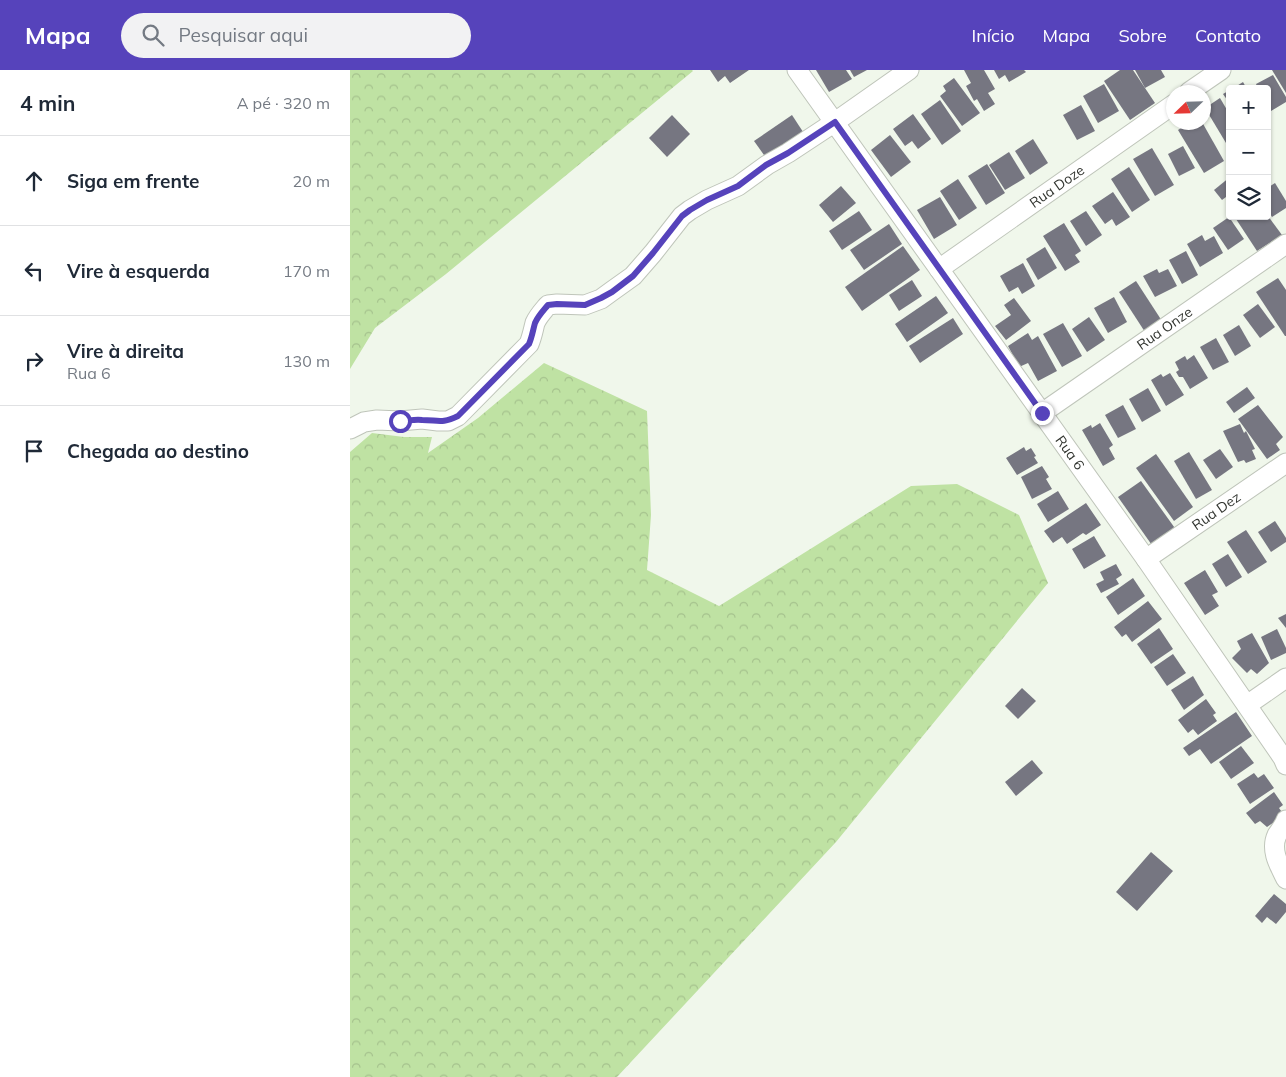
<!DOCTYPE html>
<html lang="pt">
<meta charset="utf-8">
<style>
body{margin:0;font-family:Mulish,sans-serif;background:#f2f2f3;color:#1f2937}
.controls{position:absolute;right:15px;top:15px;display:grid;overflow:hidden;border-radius:5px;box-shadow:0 1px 4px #0004}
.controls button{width:45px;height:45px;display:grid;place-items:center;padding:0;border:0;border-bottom:1px solid #e0e1e3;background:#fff;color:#1f2937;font:25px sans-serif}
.compass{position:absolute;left:816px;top:15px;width:45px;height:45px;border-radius:50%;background:#fff;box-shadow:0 1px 4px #0004;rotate:247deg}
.stop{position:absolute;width:15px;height:15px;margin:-11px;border:4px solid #5643bb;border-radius:50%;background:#fff}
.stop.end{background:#5643bb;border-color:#fff;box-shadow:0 1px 5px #0008}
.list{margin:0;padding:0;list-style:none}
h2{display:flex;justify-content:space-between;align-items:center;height:65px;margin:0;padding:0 20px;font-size:21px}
h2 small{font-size:16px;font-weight:400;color:#747a83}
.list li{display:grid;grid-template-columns:32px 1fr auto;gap:15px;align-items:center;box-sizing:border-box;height:90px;padding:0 20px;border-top:1px solid #e0e1e3}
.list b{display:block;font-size:19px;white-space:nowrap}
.list p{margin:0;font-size:16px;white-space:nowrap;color:#747a83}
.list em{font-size:16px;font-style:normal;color:#747a83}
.icon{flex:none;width:28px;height:28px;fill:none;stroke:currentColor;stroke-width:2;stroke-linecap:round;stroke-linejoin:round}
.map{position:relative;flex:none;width:936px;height:1007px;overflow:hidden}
header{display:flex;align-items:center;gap:30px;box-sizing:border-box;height:70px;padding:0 25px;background:#5643bb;color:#fff}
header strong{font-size:24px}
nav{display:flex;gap:28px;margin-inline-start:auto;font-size:18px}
.search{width:350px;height:45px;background:#f2f2f3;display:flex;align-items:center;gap:12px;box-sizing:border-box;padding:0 18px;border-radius:28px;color:#747a83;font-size:19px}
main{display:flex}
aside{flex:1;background:#fff}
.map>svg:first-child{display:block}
.forest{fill:url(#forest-crowns)}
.building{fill:#767681}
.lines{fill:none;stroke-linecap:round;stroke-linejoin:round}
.street-casing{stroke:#bfc5ba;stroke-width:21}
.street{stroke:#fff;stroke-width:19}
.route{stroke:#5643bb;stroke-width:6}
.labels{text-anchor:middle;stroke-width:5;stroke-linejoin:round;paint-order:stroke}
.street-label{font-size:14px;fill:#323530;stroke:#fff}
</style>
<header>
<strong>Mapa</strong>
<div class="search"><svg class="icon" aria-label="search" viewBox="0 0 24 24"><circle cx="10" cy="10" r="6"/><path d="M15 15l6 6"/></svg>Pesquisar aqui</div>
<nav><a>Início</a><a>Mapa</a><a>Sobre</a><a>Contato</a></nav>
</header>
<main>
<aside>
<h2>4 min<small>A pé · 320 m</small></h2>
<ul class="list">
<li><svg class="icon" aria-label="ahead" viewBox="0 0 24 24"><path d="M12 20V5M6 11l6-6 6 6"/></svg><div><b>Siga em frente</b></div><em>20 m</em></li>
<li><svg class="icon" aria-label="left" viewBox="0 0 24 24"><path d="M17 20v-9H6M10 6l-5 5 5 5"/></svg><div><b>Vire à esquerda</b></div><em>170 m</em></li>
<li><svg class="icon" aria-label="right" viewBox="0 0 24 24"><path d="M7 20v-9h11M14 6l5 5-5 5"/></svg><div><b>Vire à direita</b><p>Rua 6</p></div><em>130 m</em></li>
<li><svg class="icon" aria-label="arrive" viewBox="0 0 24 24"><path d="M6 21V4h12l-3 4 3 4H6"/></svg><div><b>Chegada ao destino</b></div></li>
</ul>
</aside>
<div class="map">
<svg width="936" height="1007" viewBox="0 0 936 1007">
<defs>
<pattern id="forest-crowns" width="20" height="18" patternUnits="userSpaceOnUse" patternTransform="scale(1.25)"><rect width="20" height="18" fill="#bfe2a3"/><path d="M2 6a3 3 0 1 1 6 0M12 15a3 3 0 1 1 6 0" fill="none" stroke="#a5c28d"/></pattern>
</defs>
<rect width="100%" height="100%" fill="#f0f7eb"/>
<g class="forest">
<polygon points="0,0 342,0 343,1 96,204 25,258 0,299"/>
<polygon points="194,293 297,341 301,445 297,500 369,536 561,416 607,414 669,445 698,513 486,772 267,1007 0,1007 0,382 22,363 54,367 82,367 78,383 128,348"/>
</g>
<g class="building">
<polygon points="360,0 399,0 380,13 375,6 368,12"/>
<polygon points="466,0 496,0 502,9 479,22"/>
<polygon points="500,0 517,0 504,7"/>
<polygon points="614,0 634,0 645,19 638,23 645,34 634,41 627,29 624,31 616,16 621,13"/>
<polygon points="644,0 674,0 676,2 659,12 655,5 649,9"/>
<polygon points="770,0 783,0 805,33 780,50 754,11"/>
<polygon points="785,0 811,0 815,7 795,18"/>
<polygon points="922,0 936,0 936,23"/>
<polygon points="923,5 936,27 936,32 921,41 917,34 917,19 908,19 906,14"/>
<polygon points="604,8 630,43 612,56 590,26 596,21 593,16"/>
<polygon points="893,12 897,19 882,19"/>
<polygon points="754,14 769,41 748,53 733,26"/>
<polygon points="880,20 880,34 873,24"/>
<polygon points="870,28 880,45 880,71 876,73 855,38"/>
<polygon points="590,30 611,61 592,75 571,44"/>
<polygon points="731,35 745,61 727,70 713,45"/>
<polygon points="563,44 581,69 568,79 562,71 555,76 543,59"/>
<polygon points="322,45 340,64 317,87 299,68"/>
<polygon points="442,45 457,68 419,92 404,71"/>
<polygon points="840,52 852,52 874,91 854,103 828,60"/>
<polygon points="540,65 561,92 541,107 521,80"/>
<polygon points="683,69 698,93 680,105 665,81"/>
<polygon points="833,76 845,98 829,106 818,84"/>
<polygon points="802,78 824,115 805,126 783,89"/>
<polygon points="659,82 675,108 655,120 639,95"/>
<polygon points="637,94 655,123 636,135 618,106"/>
<polygon points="779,97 800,130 782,142 761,109"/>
<polygon points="880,107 880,124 872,130 864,120"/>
<polygon points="608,109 627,138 609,150 590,121"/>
<polygon points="925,113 936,131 936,138 922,147 917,139 917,118"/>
<polygon points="491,116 506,133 483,152 469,135"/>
<polygon points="763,122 780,147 766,156 762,149 755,154 742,136"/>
<polygon points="590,127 607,155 584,169 567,140"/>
<polygon points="509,141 522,160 492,180 479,161"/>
<polygon points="736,141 752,165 736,176 720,151"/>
<polygon points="884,146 918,146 932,165 907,181"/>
<polygon points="879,147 894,169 878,180 863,158"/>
<polygon points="714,153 731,181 725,185 730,192 715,201 693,166"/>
<polygon points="539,154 552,174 514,200 500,180"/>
<polygon points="852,165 855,171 864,166 873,183 850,197 837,174"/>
<polygon points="553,176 570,200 512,241 495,217"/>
<polygon points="695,177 707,198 688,210 676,189"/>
<polygon points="836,181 848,205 832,214 819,190"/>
<polygon points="673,193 685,216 672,224 668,217 659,222 650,206"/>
<polygon points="807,199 809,203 818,199 827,216 805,227 793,206"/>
<polygon points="928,208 936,220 936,266 935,266 906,222"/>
<polygon points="562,210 572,226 549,241 539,225"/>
<polygon points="786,211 812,251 795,262 769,222"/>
<polygon points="586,226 598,243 557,272 545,254"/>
<polygon points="764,227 777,252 758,263 744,238"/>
<polygon points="664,228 681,251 656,270 645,256 661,245 654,235"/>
<polygon points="908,234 925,257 910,268 893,245"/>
<polygon points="739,247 755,270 737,282 722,259"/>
<polygon points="603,248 613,264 570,293 559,276"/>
<polygon points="713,253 732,286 712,297 693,264"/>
<polygon points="889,255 901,276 885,286 873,265"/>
<polygon points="678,263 682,270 688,266 707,301 688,311 678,293 669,297 658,276"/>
<polygon points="866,268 879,292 863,300 850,277"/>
<polygon points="844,285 858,308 840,319 833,307 829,307 826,302 829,300 825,292 835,286 837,290"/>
<polygon points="820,303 834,325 816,336 801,310 811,304 813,307"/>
<polygon points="897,317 905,328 884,343 876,332"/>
<polygon points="798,318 811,341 792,352 779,329"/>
<polygon points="773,335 786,359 768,368 755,345"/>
<polygon points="908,335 933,367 926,374 930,380 917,389 888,349"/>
<polygon points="750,353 763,375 759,378 765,389 753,396 732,360 741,355 742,358"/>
<polygon points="890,354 894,363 896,361 905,379 902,380 906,389 896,393 894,390 888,392 873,361"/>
<polygon points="674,377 676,381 681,378 686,386 684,387 688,393 667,405 656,388"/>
<polygon points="870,379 883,397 866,409 853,390"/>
<polygon points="839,382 862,420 846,429 824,391"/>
<polygon points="806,384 843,437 824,451 786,398"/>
<polygon points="692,396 699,407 696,409 702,419 682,429 671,407"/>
<polygon points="791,411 827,461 804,478 768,427"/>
<polygon points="708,421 719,439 698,452 687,434"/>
<polygon points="736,433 751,455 736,465 733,463 717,474 712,467 703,473 694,461"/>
<polygon points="925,451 936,468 936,472 921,482 908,462"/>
<polygon points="896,460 917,492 898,504 877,472"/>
<polygon points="744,466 756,486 734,499 722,479"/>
<polygon points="878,484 892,507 876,517 862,494"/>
<polygon points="766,494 772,505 766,509 769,514 751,523 746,514 754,510 750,502"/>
<polygon points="855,500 868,522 862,525 869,536 855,545 834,513"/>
<polygon points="783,508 795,526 768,545 756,527"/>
<polygon points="798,531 812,549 782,572 776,564 772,567 764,557"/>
<polygon points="936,544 936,558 928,548"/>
<polygon points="809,558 823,579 801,594 787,574"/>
<polygon points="927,559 936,578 936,583 921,590 911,567"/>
<polygon points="902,563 919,593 907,604 901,599 897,603 882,588 891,579 887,571"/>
<polygon points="823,584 836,603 817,616 804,597"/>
<polygon points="843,606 854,625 834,640 821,620"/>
<polygon points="672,618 686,631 668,649 655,636"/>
<polygon points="856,629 866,643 863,645 867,651 848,665 843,659 838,663 828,650"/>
<polygon points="886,642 902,666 861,694 850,679 839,686 833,678"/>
<polygon points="891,676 904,693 881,709 869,692"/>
<polygon points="682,690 693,703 666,726 655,712"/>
<polygon points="904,703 908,708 914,704 924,718 900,734 887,714"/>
<polygon points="924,722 933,735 929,738 934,745 917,757 910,751 905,754 896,743"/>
<polygon points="801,782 823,801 787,841 766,822"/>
<polygon points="924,824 936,834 936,842 926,854 917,847 912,853 905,846"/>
</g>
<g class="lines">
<g class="street-casing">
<g id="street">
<path id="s1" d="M447,0L796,489L933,688L936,695"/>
<polyline points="839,22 871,0"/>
<path id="s2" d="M589,199L824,34"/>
<path id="s3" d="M692,343L936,174"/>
<path d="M0,359L14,352L27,350L50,351L72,349L88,351H98L108,346L179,274C182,267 183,261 185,253C188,246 193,241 198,235L207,234L235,235L251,229L262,221L283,206L303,183L332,146L340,140L357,130L388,116L417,95L438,83L485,52L559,0"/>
<path id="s4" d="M796,489L936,393"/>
<polyline points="897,635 936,608"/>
<path d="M936,750C934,756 930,760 927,765C920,780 929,795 936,809"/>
</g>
</g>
<use href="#street" class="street"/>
</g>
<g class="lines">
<path class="route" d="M50,351C57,351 65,349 72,350C88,350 92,354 108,346L179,274C182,267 183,260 185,253C188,246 193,241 198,235L207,234L235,235L251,228L262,222L283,206L303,183L332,146L340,140L357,130L388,116L416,95L438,83L485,52L692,343"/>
</g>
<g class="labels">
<g class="street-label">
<text dy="5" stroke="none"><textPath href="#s2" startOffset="144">Rua Doze</textPath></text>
<text dy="5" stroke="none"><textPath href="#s3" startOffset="149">Rua Onze</textPath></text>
<text dy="5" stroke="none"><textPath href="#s1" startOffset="470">Rua 6</textPath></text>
<text dy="5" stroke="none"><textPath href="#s4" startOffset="85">Rua Dez</textPath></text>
</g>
</g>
</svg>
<div class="controls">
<button>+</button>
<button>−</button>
<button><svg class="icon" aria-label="layers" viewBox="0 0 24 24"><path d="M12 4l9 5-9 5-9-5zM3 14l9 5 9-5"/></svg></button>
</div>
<svg class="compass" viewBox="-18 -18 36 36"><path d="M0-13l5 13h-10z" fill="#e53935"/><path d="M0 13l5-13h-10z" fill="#747a83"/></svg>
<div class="stop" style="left:50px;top:351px"></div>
<div class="stop end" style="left:692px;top:343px"></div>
</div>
</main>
